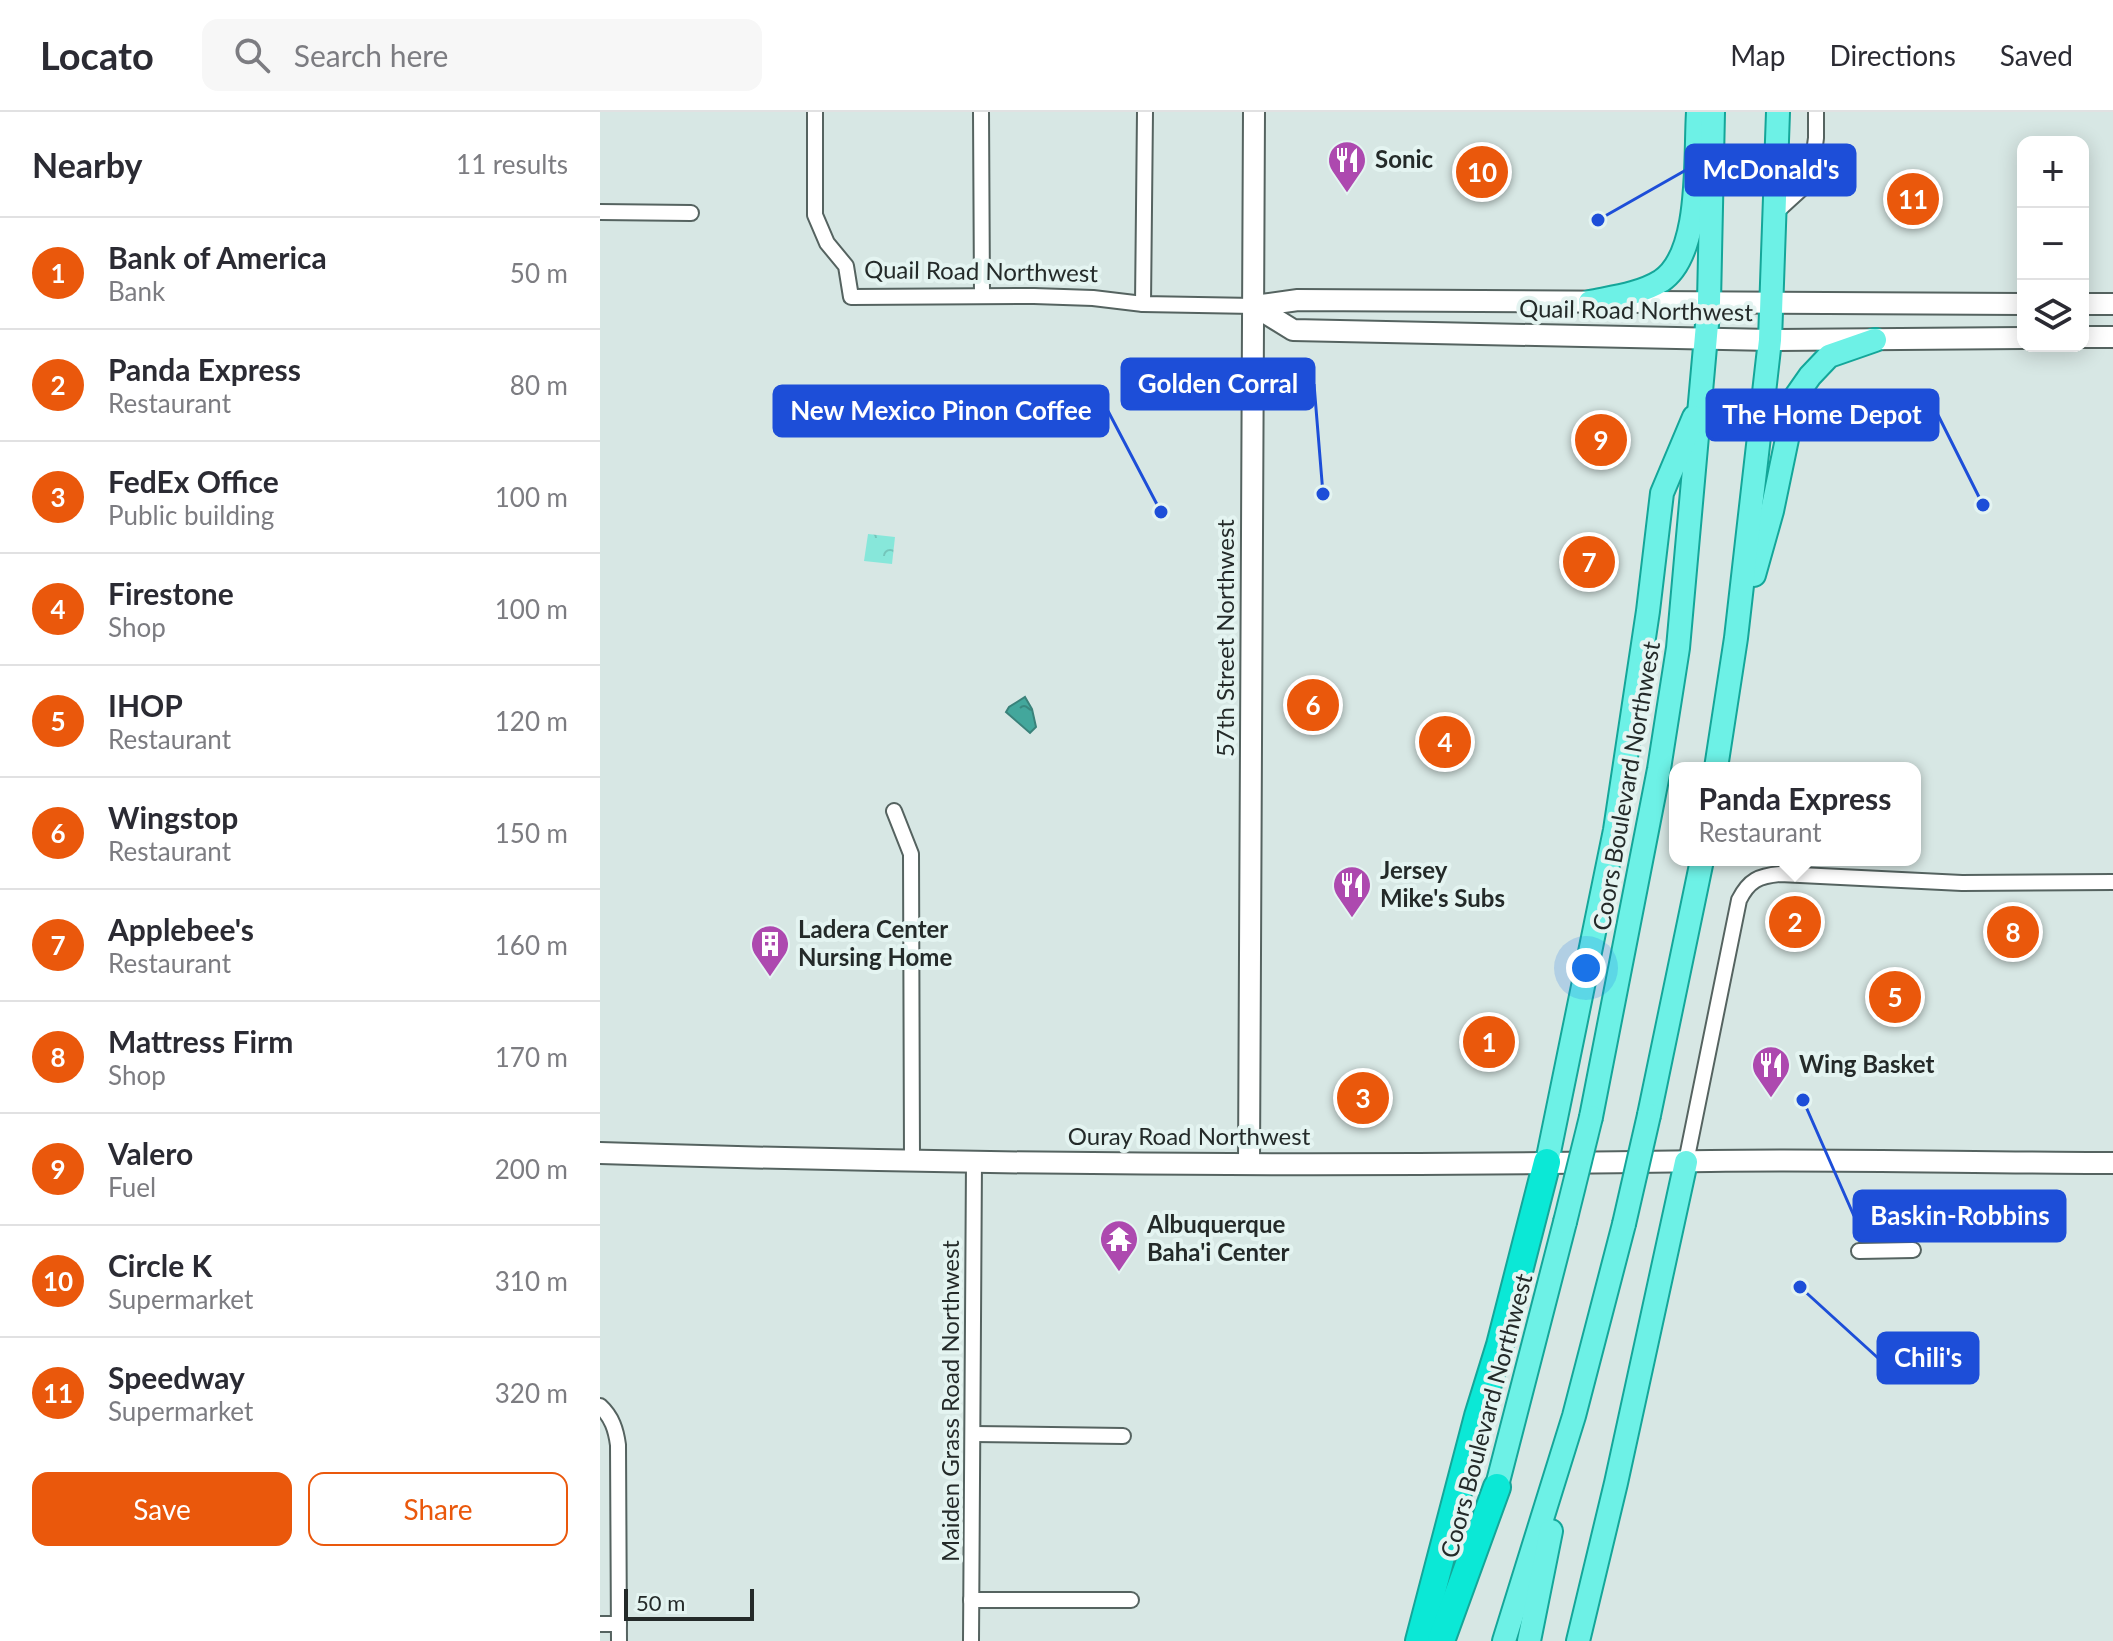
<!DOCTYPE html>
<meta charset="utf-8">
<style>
body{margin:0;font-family:Lato,sans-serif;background:#f7f7f7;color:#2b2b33}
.controls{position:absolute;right:24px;top:24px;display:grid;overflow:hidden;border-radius:16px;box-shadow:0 4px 20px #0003}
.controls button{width:72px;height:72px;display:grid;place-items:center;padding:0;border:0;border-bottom:2px solid #e1e1e2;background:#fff;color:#2b2b33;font:40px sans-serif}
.scale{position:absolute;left:24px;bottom:20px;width:130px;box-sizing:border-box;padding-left:8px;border:4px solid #242a29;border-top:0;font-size:22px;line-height:28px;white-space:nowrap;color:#242a29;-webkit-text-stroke:6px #e4f4f1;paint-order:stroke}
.you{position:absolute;left:986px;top:856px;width:28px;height:28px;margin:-20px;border:6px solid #fff;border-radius:50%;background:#1a73e8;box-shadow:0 0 0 12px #1a73e833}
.badge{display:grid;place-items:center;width:52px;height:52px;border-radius:50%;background:#ea580c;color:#fff;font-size:26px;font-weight:700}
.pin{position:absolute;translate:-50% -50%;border:4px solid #fff;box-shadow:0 2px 8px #0006}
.popup{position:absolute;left:1069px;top:650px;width:252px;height:104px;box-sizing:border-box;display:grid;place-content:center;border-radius:16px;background:#fff;filter:drop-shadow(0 2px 6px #0005);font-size:26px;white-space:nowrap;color:#7c7c81}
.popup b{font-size:30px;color:#2b2b33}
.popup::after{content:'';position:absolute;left:50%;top:100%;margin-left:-16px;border:16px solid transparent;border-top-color:#fff}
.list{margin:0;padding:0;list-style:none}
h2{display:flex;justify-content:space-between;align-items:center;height:104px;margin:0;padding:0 32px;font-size:34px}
h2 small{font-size:26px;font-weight:400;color:#7c7c81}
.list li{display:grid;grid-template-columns:52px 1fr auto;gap:24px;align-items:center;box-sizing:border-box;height:112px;padding:0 32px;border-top:2px solid #e1e1e2}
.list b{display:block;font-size:30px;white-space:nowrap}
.list p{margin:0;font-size:26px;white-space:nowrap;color:#7c7c81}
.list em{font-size:26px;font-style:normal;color:#7c7c81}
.actions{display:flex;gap:16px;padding:24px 32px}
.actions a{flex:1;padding:18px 0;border:2px solid #ea580c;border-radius:16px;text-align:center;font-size:28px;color:#ea580c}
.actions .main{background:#ea580c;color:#fff}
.icon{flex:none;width:44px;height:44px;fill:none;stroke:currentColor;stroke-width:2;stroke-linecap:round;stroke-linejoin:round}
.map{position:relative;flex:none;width:1513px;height:1529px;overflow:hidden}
header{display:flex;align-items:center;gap:48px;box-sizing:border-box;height:112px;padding:0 40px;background:#fff;border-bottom:2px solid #e1e1e2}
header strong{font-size:38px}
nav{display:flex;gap:44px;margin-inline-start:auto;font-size:28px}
.search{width:560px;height:72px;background:#f7f7f7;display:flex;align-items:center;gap:20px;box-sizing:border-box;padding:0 28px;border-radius:16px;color:#7c7c81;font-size:30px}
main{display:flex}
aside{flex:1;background:#fff}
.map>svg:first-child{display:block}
.park{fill:url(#park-crowns)}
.water{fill:url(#water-ripples);stroke:#3a827a;stroke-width:2}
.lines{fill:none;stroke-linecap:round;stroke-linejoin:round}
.street-casing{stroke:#556360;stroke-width:18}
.secondary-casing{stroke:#556360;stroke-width:24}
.primary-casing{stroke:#14a699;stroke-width:26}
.highway-casing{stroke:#14a699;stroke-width:30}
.street{stroke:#fff;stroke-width:14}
.secondary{stroke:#fff;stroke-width:20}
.primary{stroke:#6df1e6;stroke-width:22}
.highway{stroke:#0be8d6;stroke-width:26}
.primary-bridge-casing{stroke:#14a699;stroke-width:26;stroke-linecap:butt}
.primary-bridge{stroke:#6df1e6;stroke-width:22}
.labels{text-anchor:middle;stroke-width:8;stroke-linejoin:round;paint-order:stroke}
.poi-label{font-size:24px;font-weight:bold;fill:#242a29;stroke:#e4f4f1;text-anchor:start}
.street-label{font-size:24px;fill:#242a29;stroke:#e4f4f1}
.leader{fill:none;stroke:#1d4ed8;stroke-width:3}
.callout-dot{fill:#1d4ed8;stroke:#e4f4f1;stroke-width:3}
.callout{fill:#1d4ed8;stroke:#1d4ed8;stroke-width:3}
.callout-label{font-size:26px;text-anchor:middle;font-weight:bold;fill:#fff}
</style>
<header>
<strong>Locato</strong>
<div class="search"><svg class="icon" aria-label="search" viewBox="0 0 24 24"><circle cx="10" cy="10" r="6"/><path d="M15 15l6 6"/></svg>Search here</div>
<nav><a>Map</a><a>Directions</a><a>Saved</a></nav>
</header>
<main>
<aside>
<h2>Nearby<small>11 results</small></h2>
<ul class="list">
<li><span class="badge">1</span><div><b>Bank of America</b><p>Bank</p></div><em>50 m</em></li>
<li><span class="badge">2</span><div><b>Panda Express</b><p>Restaurant</p></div><em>80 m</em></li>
<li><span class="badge">3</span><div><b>FedEx Office</b><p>Public building</p></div><em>100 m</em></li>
<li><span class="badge">4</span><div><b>Firestone</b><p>Shop</p></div><em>100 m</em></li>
<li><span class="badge">5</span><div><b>IHOP</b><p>Restaurant</p></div><em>120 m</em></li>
<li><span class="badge">6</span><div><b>Wingstop</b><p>Restaurant</p></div><em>150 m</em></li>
<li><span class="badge">7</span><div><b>Applebee's</b><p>Restaurant</p></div><em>160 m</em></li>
<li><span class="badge">8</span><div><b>Mattress Firm</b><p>Shop</p></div><em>170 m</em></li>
<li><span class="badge">9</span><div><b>Valero</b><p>Fuel</p></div><em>200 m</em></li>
<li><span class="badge">10</span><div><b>Circle K</b><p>Supermarket</p></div><em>310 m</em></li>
<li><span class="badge">11</span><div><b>Speedway</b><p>Supermarket</p></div><em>320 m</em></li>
</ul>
<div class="actions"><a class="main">Save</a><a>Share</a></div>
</aside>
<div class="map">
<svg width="1513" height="1529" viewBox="0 0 1513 1529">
<defs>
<pattern id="park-crowns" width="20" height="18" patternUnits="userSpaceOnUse" patternTransform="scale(2)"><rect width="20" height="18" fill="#87e7da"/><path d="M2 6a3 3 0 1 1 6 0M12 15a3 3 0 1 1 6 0" fill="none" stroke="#74c6bb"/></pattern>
<pattern id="water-ripples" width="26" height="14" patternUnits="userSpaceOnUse" patternTransform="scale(2)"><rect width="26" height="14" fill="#43a79c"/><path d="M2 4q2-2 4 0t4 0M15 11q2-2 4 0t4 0" fill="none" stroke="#38887f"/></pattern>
</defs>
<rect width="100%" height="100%" fill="#d7e7e4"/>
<polygon class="park" points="268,422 295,425 292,452 264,449"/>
<polygon class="water" points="425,585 432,597 436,615 430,621 406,600 409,595"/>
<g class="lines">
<g class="street-casing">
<g id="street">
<polyline points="215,0 215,103 227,131 246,154 251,185 434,184 493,186 543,192 654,194"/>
<polyline points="381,0 382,183"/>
<polyline points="0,100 91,101"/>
<polyline points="1176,100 1210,69 1216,26 1216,0"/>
<polyline points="543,192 545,0"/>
<polyline points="294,699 311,742 312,1049"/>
<path d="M1086,1050L1139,788C1149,768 1159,764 1180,762L1362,771L1513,770"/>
<polyline points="1259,1139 1313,1138"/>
<path d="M0,1294C12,1305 16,1318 18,1333L19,1529"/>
<polyline points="373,1322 523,1324"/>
<polyline points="371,1488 531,1488"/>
<polyline points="0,1512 19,1512"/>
<polyline points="371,1529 374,1049"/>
</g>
</g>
<g class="secondary-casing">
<g id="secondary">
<polyline points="1483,192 1513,192"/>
<polyline points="654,194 693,218 1170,228 1423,226"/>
<polyline points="654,194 698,188 1423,192"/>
<polyline points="1483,225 1513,225"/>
<path d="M0,1041C370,1053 740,1055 1110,1049C1244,1047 1379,1051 1513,1051"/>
<polyline points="649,1052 654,0"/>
</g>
</g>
<g class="primary-casing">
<g id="primary">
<path d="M990,190C1014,185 1040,182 1061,169C1102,142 1095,46 1098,0"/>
<polyline points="1154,463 1172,399 1196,284 1210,264 1229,244 1275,228"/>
<polyline points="1116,656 1136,526 1170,228 1178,0"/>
<polyline points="1049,1003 1102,748"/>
<polyline points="991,1005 1059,657 1078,536 1109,190 1113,0"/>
<polyline points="947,1050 1015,718 1048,499 1062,381 1094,305"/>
<polyline points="893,1389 965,1110"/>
<polyline points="904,1529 974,1304 1024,1112"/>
<polyline points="929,1529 951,1419"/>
<polyline points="978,1529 1016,1371 1086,1050"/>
</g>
</g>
<g class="highway-casing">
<g id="highway">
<polyline points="819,1529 878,1304 900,1233 947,1050"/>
<polyline points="841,1529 897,1375"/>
</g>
</g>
<use href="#street" class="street"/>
<use href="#secondary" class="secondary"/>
<use href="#primary" class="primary"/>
<use href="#highway" class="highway"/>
<g class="primary-bridge-casing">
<g id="primary-bridge">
<polyline points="965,1110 991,1005"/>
<polyline points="1024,1112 1049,1003"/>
</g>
</g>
<use href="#primary-bridge" class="primary-bridge"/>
</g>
<defs>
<g id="restaurant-pin" transform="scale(2)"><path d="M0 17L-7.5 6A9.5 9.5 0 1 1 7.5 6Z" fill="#ad49af" stroke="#e4f4f1"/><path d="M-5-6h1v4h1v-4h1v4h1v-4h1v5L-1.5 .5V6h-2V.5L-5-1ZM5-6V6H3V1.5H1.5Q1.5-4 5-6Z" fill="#fff"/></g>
<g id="building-pin" transform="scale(2)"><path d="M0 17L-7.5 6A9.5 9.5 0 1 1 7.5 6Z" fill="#ad49af" stroke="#e4f4f1"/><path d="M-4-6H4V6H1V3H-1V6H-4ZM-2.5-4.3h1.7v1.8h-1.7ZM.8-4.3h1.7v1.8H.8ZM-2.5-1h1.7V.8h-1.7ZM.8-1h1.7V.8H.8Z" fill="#fff"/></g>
<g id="temple-pin" transform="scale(2)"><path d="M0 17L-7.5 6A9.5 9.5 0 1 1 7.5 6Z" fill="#ad49af" stroke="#e4f4f1"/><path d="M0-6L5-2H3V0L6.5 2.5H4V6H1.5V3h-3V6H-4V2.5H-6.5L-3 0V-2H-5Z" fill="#fff"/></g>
</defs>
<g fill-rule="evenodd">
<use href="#restaurant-pin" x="747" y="48"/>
<use href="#restaurant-pin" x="752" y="773"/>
<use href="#building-pin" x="170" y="832"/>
<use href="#restaurant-pin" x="1171" y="953"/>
<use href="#temple-pin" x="519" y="1127"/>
</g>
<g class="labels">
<g class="poi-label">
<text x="775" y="56">Sonic</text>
<text x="780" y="767">Jersey<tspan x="780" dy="28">Mike's Subs</tspan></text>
<text x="198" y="826">Ladera Center<tspan x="198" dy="28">Nursing Home</tspan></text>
<text x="1199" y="961">Wing Basket</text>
<text x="547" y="1121">Albuquerque<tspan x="547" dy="28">Baha'i Center</tspan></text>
</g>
<g class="street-label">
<text transform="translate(381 160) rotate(1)" y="8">Quail Road Northwest</text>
<text transform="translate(1036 199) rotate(1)" y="8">Quail Road Northwest</text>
<text transform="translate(626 526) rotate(-90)" y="8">57th Street Northwest</text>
<text transform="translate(1027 674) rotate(-80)" y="8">Coors Boulevard Northwest</text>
<text x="589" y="1033">Ouray Road Northwest</text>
<text transform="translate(351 1289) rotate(-90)" y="8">Maiden Grass Road Northwest</text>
<text transform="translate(887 1304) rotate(-75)" y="8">Coors Boulevard Northwest</text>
</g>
</g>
<path class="leader" d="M998 108L1086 58M723 382L714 272M561 400L508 299M1383 393L1338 303M1203 988L1254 1104M1200 1175L1278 1246"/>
<g class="callout-dot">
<circle cx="998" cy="108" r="8"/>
<circle cx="723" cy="382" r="8"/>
<circle cx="561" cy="400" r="8"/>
<circle cx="1383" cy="393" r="8"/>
<circle cx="1203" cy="988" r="8"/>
<circle cx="1200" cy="1175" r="8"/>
</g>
<g class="callout">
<rect x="1086" y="33" width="169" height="50" rx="8"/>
<rect x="522" y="247" width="192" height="50" rx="8"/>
<rect x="174" y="274" width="334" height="50" rx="8"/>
<rect x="1107" y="278" width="231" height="50" rx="8"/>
<rect x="1254" y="1079" width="211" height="50" rx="8"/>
<rect x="1278" y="1221" width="100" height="50" rx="8"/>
</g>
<g class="callout-label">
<text x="1171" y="67">McDonald's</text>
<text x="618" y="281">Golden Corral</text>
<text x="341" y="308">New Mexico Pinon Coffee</text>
<text x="1222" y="312">The Home Depot</text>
<text x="1360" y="1113">Baskin-Robbins</text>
<text x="1328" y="1255">Chili's</text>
</g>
</svg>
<div class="controls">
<button>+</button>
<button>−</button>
<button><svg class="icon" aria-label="layers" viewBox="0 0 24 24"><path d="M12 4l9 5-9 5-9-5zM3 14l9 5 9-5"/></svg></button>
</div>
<div class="scale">50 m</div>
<div class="you"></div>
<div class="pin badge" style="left:889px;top:930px">1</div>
<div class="pin badge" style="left:1195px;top:810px">2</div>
<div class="popup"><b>Panda Express</b>Restaurant</div>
<div class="pin badge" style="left:763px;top:986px">3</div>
<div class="pin badge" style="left:845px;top:630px">4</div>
<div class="pin badge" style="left:1295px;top:885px">5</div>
<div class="pin badge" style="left:713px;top:593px">6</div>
<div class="pin badge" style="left:989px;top:450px">7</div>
<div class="pin badge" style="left:1413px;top:820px">8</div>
<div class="pin badge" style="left:1001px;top:328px">9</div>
<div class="pin badge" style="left:882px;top:60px">10</div>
<div class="pin badge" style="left:1313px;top:87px">11</div>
</div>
</main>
